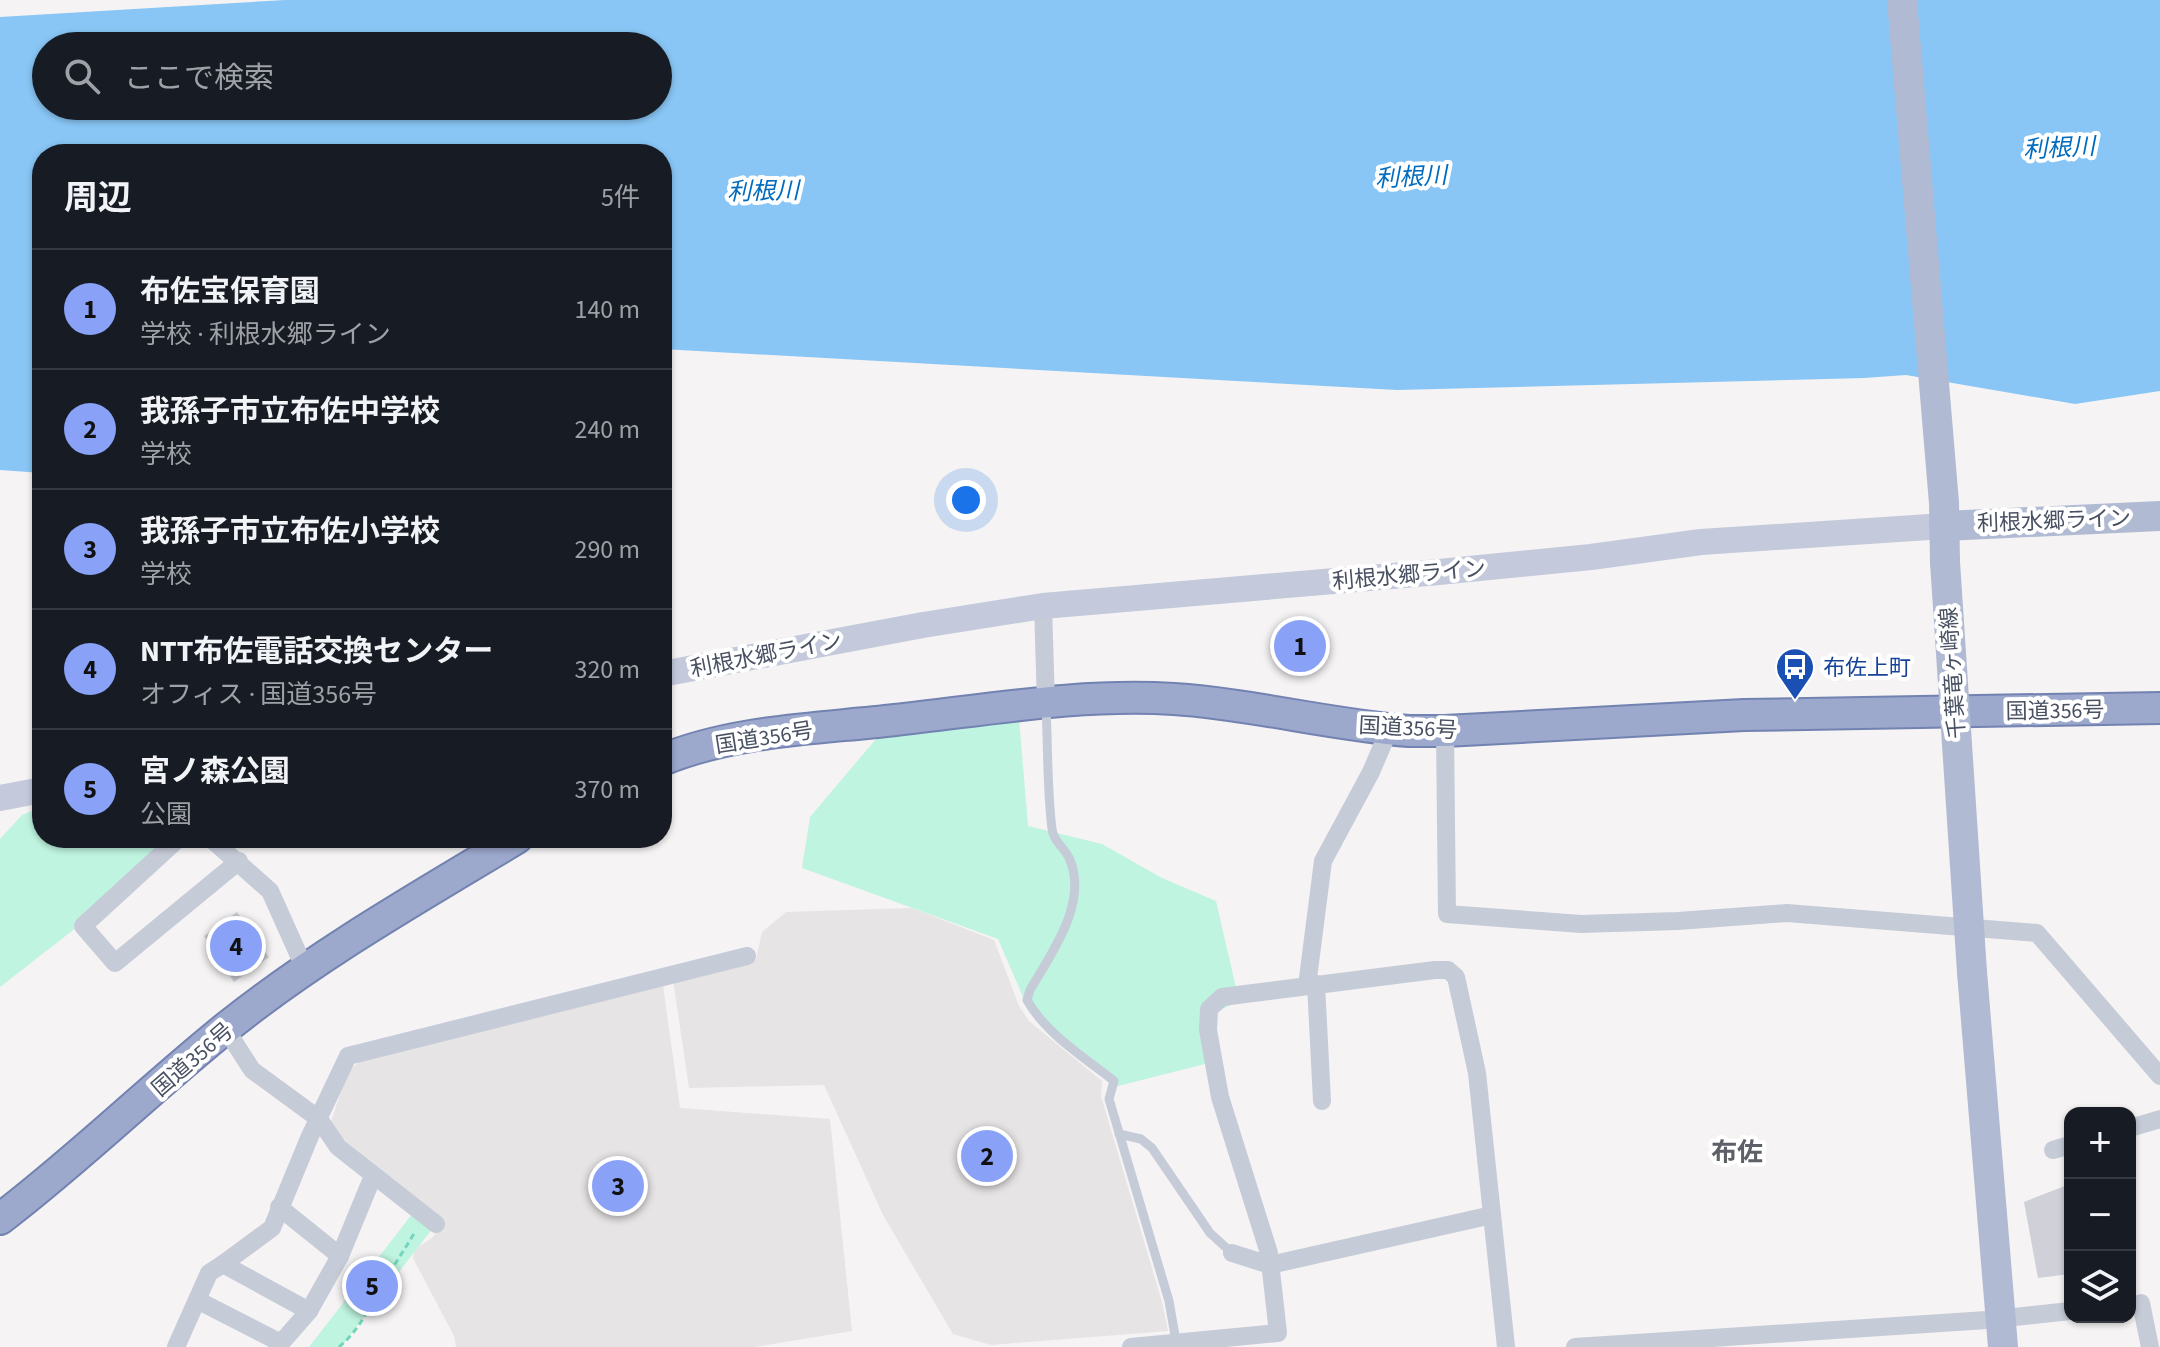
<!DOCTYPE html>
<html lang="ja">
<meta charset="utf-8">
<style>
body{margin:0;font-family:"Source Sans 3","Noto Sans JP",sans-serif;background:#242831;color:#f1f3f6}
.controls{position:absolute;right:24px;bottom:24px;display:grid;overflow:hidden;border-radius:16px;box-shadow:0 2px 6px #0004}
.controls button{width:72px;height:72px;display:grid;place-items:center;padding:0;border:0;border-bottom:2px solid #363941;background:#171b24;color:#f1f3f6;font:40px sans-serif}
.you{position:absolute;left:966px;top:500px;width:28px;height:28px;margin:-20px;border:6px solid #fff;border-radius:50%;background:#1a73e8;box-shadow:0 0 0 12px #1a73e833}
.badge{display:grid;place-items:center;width:52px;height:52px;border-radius:50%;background:#89a1f6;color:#111;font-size:26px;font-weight:700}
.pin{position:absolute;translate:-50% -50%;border:4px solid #fff;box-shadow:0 2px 8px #0006}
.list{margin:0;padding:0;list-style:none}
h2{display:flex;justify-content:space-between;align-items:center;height:104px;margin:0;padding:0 32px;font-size:34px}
h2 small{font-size:26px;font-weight:400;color:#9ea1a6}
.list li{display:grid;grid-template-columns:52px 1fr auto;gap:24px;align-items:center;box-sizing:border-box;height:120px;padding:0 32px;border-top:2px solid #363941}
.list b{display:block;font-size:30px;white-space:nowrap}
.list p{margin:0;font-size:26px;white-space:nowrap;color:#9ea1a6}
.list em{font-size:26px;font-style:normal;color:#9ea1a6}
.icon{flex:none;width:44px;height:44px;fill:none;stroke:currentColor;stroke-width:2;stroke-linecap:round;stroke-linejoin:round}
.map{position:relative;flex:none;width:2160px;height:1347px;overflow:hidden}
.search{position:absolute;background:#171b24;box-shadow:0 2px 6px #0004;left:32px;top:32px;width:640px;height:88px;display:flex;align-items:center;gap:20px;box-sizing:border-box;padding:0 28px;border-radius:44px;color:#9ea1a6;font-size:30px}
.panel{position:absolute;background:#171b24;box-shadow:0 2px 6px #0004;left:32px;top:144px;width:640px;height:704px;border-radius:32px}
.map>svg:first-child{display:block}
.education{fill:#e6e4e5}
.green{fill:#bff4e0}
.water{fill:#89c6f5;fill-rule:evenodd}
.building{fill:#cfd0d8}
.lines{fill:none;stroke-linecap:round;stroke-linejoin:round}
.trunk-casing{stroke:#7282b1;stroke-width:34}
.path{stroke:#73d6bc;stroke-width:3;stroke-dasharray:6 4;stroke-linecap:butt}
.service{stroke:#c6cbd8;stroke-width:9}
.minor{stroke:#c6cbd8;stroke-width:18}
.secondary{stroke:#c4cadc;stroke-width:26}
.primary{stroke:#b1bad3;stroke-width:30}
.trunk{stroke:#9ca8cc;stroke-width:30}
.primary-bridge{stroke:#b1bad3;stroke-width:30}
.labels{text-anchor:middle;stroke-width:8;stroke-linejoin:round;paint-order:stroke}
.street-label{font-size:22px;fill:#485062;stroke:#fff}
.transit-label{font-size:22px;fill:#164399;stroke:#fff;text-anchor:start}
.water-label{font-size:24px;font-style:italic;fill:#006bbe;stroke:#fff}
.quarter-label{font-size:26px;font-weight:bold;fill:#5e6068;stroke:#fff}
</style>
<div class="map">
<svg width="2160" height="1347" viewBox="0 0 2160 1347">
<rect width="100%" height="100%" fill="#f5f3f3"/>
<g class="education">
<polygon points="912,908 994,940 1019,1006 1029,1021 1102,1081 1101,1096 1162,1302 1168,1331 991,1345 953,1334 883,1215 824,1085 689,1088 673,980 756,959 762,932 786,912"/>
<polygon points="663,985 680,1108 830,1119 852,1331 755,1347 456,1347 454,1336 413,1258 415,1249 432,1238 443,1223 342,1138 331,1122 346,1075 362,1058"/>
</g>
<g class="green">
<polygon points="1019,718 1028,826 1102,844 1162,878 1216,901 1239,1001 1210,1015 1213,1062 1114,1087 1027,1006 998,939 802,868 810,817 881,733"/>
<polygon points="42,807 42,838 157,838 159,852 118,895 0,987 0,839 22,815"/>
<polygon points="416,1209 436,1224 341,1347 309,1347"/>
</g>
<path class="water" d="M285,0H2160V391L2075,404L1906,375L1864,378L1397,390L662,349V154H42V473L0,470V17ZM46,46H658V106H46Z"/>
<g class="building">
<polygon points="237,912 269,957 234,982 204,936"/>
<polygon points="2070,1184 2070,1274 2038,1278 2024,1202"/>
</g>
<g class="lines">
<g class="trunk-casing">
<g id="trunk">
<path d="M662,760C735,730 817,729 895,720C987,710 1081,693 1174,699C1252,704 1330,725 1409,731H1445L1744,715L2160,708"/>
<path d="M0,1219C79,1159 150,1089 227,1027C317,955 419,897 517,838"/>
</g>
</g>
<path class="path" d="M339,1347C359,1330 366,1313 379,1291C390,1271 403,1252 415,1232"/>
<g class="service">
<path d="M1046,707C1048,747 1047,789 1052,829C1053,841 1066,849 1070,860C1088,904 1051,954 1030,990L1027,1000C1046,1034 1084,1057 1114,1081L1109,1099L1169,1301L1176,1341"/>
<polyline points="1119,1134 1141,1139 1152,1148 1210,1233 1232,1253"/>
</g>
<g class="minor">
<polyline points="1043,606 1046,704"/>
<polyline points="1445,731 1447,914 1581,924 1678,921 1787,913 2037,933 2160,1076"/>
<polyline points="179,838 83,926 115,963 239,861"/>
<polyline points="210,838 270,891 305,969"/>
<polyline points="1316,984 1322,1101"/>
<polyline points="1307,986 1323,861 1371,772 1389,730"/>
<polyline points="225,1028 252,1070 319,1119 338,1147 436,1224"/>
<polyline points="2130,1128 2160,1119"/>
<polyline points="2053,1150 2070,1145"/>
<polyline points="279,1207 340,1256"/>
<polyline points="1232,1253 1270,1265 1492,1215"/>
<polyline points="197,1300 281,1343 309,1311 340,1256 373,1176"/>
<polyline points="2141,1303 2150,1347"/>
<polyline points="309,1311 223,1264 272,1228 310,1136 348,1056 747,956"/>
<polyline points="176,1347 209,1273 223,1264"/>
<polyline points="1131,1347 1278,1333 1269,1253 1220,1097 1208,1030 1209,1009 1222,997 1435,970 1448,970 1456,977 1477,1073 1506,1347"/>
<polyline points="1575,1347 1987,1320 2070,1311"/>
</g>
<g class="secondary">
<polyline points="662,674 923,625 1043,606 1439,572 1591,557 1701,542 1944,526"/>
<polyline points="0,798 42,790"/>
</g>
<g class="primary">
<polyline points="1902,0 1944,503 1945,562"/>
<polyline points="1944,526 2160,516"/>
<polyline points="1972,972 2003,1347"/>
</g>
<use href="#trunk" class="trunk"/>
<polyline class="primary-bridge" points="1945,562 1972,972"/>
</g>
<defs>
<g id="bus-pin" transform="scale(2)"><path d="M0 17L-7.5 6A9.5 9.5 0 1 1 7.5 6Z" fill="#1a4fb4" stroke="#fff"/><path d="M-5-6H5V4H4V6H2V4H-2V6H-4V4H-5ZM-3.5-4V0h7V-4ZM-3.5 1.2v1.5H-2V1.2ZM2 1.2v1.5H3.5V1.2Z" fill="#fff"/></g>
</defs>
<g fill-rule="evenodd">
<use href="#bus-pin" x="1795" y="667"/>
</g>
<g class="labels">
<g class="street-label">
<text transform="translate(2054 520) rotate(-2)" y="8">利根水郷ライン</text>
<text transform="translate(1409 574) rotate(-5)" y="8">利根水郷ライン</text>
<text transform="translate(766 654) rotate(-11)" y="8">利根水郷ライン</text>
<text transform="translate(1952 673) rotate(-94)" y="8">千葉竜ヶ崎線</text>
<text transform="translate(2055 710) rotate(-1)" y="8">国道356号</text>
<text transform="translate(1408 727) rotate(3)" y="8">国道356号</text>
<text transform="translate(764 737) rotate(-9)" y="8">国道356号</text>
<text transform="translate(192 1059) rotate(-41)" y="8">国道356号</text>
</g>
<g class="transit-label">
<text x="1823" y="675">布佐上町</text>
</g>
<g class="water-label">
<text transform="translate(2059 148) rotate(-3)" y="8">利根川</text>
<text transform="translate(1411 177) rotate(-3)" y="8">利根川</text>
<text transform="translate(763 191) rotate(-1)" y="8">利根川</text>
</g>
<g class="quarter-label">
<text x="1737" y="1161">布佐</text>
</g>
</g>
</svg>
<div class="controls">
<button>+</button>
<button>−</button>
<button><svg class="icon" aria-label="layers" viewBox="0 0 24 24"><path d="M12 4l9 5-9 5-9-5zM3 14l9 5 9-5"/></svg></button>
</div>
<div class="you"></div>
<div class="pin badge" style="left:1300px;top:646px">1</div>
<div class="pin badge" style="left:987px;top:1156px">2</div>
<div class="pin badge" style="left:618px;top:1186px">3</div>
<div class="pin badge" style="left:236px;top:946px">4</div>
<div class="pin badge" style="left:372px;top:1286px">5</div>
<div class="search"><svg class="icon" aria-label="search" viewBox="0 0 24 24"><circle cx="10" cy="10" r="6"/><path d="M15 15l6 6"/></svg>ここで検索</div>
<section class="panel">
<h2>周辺<small>5件</small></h2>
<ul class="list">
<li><span class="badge">1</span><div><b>布佐宝保育園</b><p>学校 · 利根水郷ライン</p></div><em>140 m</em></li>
<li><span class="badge">2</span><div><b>我孫子市立布佐中学校</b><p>学校</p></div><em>240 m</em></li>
<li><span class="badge">3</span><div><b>我孫子市立布佐小学校</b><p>学校</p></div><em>290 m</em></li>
<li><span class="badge">4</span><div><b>NTT布佐電話交換センター</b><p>オフィス · 国道356号</p></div><em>320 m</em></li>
<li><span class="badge">5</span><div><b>宮ノ森公園</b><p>公園</p></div><em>370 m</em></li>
</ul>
</section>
</div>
